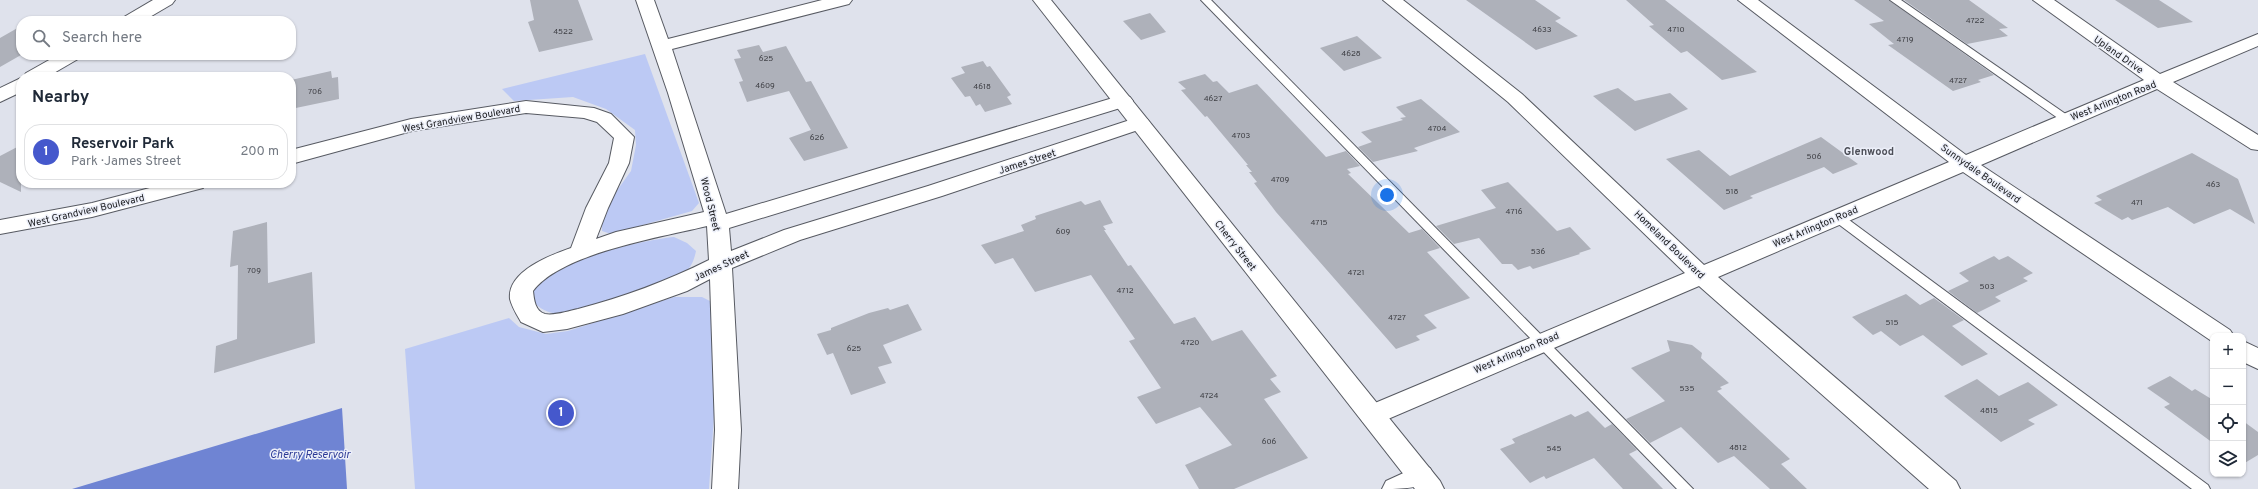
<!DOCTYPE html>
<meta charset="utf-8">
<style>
body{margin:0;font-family:Overpass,sans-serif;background:#f2f2f3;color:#1f2937}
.controls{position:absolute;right:12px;bottom:12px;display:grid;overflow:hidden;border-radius:8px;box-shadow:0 1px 3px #0004}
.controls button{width:36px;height:36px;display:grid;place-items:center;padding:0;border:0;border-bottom:1px solid #e0e1e3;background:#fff;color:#1f2937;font:20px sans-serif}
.you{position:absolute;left:1387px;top:195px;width:14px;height:14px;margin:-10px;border:3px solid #fff;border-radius:50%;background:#1a73e8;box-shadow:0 0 0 6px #1a73e833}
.badge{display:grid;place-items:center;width:26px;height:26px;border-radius:50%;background:#4558cc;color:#fff;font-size:13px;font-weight:700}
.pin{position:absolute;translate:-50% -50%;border:2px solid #fff;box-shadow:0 1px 4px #0006}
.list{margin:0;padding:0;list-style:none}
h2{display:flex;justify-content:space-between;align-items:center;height:52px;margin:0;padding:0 16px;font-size:17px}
h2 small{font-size:13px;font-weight:400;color:#747a83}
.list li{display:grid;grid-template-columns:26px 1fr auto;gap:12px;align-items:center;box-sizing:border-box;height:56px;margin:0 8px 8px;padding:0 8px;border:1px solid #e0e1e3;border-radius:16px}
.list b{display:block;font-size:15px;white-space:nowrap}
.list p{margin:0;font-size:13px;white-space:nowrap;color:#747a83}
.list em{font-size:13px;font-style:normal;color:#747a83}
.icon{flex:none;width:22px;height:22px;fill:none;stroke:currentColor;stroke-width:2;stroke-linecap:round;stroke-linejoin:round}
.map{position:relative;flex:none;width:2258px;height:489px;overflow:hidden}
.search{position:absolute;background:#fff;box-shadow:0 1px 3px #0004;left:16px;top:16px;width:280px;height:44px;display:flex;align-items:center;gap:10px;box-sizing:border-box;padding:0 14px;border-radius:16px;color:#747a83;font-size:15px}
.panel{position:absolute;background:#fff;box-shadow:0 1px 3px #0004;left:16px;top:72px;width:280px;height:116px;border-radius:16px}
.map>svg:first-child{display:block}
.green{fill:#bcc9f4}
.water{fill:#6f84d3}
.building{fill:#aeb1ba}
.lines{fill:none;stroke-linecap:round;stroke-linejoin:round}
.lane-casing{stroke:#575a62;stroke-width:2}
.street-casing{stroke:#575a62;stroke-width:2}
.secondary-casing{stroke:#575a62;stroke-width:2}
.lane{fill:#fff;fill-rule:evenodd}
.street{fill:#fff;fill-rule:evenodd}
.secondary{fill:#fff;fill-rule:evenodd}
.labels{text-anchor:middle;stroke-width:3;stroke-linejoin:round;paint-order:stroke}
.number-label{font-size:8px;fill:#3e3f44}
.street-label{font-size:10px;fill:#18191c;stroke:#eceff9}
.neighbourhood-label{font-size:11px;font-weight:bold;fill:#4d4f58;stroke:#eceff9}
.water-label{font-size:11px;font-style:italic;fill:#2d3a96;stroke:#eceff9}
</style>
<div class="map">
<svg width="2258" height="489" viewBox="0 0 2258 489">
<rect width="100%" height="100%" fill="#dfe2ec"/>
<g class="green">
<polygon points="645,54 699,203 692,211 611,234 602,231 602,220 613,196 631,171 636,145 635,130 606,109 573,97 514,101 502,89"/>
<path d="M674,237L687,243L696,251C694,261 690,270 681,276C655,292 621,298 592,306C583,309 571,314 562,314C549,314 539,309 531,299C532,295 533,291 535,287C551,260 644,240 674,237Z"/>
<polygon points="674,297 702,297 710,301 717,371 709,489 415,489 405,349 509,318 519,327 546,334 568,331"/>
</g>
<polygon class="water" points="342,408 347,489 72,489"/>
<g class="building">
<polygon points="530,0 578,0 593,40 539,52 528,22 534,20"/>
<polygon points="1466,0 1535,0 1561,18 1555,21 1578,36 1536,50"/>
<polygon points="1626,0 1665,0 1757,72 1722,80 1687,51 1681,53 1649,26 1654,25"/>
<polygon points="1854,0 1889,0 1994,75 1978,80 1981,82 1953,91 1888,45 1894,44 1869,24 1884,21"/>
<polygon points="1904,0 1969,0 2008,28 1999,29 2008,36 1967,44"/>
<polygon points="2115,0 2159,0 2193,22 2158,28"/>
<polygon points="1150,13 1166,32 1141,40 1123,21"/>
<polygon points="21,26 21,55 0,67 0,38"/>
<polygon points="1357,36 1382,58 1344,71 1320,48"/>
<polygon points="759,45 763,52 786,46 806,82 811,81 848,148 804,161 789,138 811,130 789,91 747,102 739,82 743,81 734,59 741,58 737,50"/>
<polygon points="983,61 987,67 990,66 1011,95 1007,97 1012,104 985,112 980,104 976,106 970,96 965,97 951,78 965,73 961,67"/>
<polygon points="331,71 332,78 338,77 339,99 291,109 291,80"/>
<polygon points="1205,74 1213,82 1217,81 1229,93 1257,84 1326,157 1346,151 1360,166 1347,169 1351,173 1348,174 1409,233 1422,229 1440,248 1427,252 1470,298 1424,315 1437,328 1416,336 1420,340 1396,349 1276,212 1254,183 1257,182 1249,172 1252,172 1246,165 1248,165 1207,116 1205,117 1181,90 1186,89 1178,82"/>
<polygon points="1618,88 1635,101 1670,93 1688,109 1635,131 1593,96"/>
<polygon points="1421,99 1460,132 1414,148 1418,151 1373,162 1358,147 1372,142 1361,132 1403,120 1400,118 1406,117 1396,107"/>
<polygon points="1821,137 1858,164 1833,174 1824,167 1750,196 1753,198 1724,210 1666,159 1699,150 1730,176"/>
<polygon points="21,145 21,192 0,182 0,156"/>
<polygon points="2192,153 2238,179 2255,224 2230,209 2194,224 2168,207 2132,220 2128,217 2122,220 2094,203 2102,200 2096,196"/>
<polygon points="1508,182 1557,231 1570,227 1591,249 1579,253 1580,254 1533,269 1530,266 1518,270 1512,264 1502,264 1479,238 1454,244 1436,226 1496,208 1481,190"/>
<polygon points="1100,200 1113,223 1103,226 1106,230 1104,230 1128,266 1131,265 1174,324 1195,317 1212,341 1242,330 1277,376 1270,379 1281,392 1264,399 1308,458 1234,489 1199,489 1185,465 1232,445 1200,407 1156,424 1137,397 1161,388 1129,341 1135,339 1091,275 1035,292 1013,258 995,264 981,245 1024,231 1021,225 1036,219 1035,216 1081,201 1085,205"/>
<polygon points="267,222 268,283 312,272 315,343 214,373 216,346 237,339 238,265 230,267 233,231"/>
<polygon points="1994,256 1999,260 2008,256 2033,273 2023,278 2028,281 1995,297 2001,301 1977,313 1948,291 1969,281 1959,273"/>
<polygon points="1906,294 1920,305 1934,298 1964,320 1952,326 1988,354 1962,366 1923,335 1900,346 1881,331 1873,335 1852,317"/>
<polygon points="908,304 922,330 883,345 892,363 878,367 886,383 851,395 833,353 827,355 817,334 831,330 831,328 869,313 888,308 890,310"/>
<polygon points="1667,340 1692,345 1702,353 1701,358 1729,383 1720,387 1722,389 1717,391 1790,459 1781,464 1807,489 1770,489 1734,456 1718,463 1681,427 1650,443 1626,419 1665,401 1631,368 1670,351"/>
<polygon points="2170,376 2192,391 2195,389 2213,400 2213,443 2164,407 2170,404 2147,388"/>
<polygon points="1977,379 1999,396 2028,382 2058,405 2028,420 2035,424 2001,442 1944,396"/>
<polygon points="1588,411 1605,428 1612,424 1637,450 1629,454 1663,489 1623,489 1594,458 1546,479 1544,476 1530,483 1500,449 1515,443 1512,439 1571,414 1575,417"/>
<polygon points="2243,421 2258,432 2258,455 2243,464"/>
</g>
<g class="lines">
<g class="lane-casing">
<g id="lane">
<polygon points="1201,0 1211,0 1693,489 1677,489"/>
<polygon points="1890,0 1901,0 2070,117 2071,119 2070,121 2062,121"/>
<polygon points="1837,213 1841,214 2208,485 2210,489 2192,489 1833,220 1831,217"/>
</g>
</g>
<g class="street-casing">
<g id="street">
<polygon points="153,0 175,0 172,4 143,21 121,21 124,17"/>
<path d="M636,0H654L668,39L822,0H852L849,4L672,49L726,214L1116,97L1123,95L1130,97L1133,101L1130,105L729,228L731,251L784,230L928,186L1133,119L1140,117L1147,119L1150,123L1147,127L942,196L800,240L732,268L741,430L738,489H712L715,430L710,279L687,291L623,314L567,329L543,332L521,322C517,315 512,307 510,299C507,271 551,255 571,248L586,208L609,163L614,138L597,122L584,118L526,113L412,131L291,164V150L411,119L526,101L594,108L611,114L634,137L629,163L608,208L596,239L616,232L704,212L668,93ZM707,226L709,260C667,281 624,297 578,309C569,311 554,316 545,314C535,311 534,300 533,291C561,253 662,237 707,226Z"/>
<polygon points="1383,0 1403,0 1522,94 1704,265 1949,162 1738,0 1758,0 1966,155 2144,80 2033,0 2054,0 2160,74 2258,34 2258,46 2173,82 2258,135 2258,150 2251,149 2157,89 1981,165 2230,330 2234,336 2213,336 2213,342 1963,172 1718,277 1956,481 1960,489 1929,489 1699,286 1381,422 1372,425 1363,422 1359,415 1363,408 1685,273 1508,102"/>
<polygon points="58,55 80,55 78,59 47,77 24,77 26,73"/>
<polygon points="21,78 21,92 0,102 0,88"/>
<polygon points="169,183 206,183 203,188 92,217 0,234 0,220 92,203"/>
<polygon points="2243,341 2258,348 2258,369 2243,362"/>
<path d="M1421,465L1430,468L1434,476C1425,489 1400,489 1382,489L1386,481Z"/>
</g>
</g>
<g class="secondary-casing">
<polygon id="secondary" points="1033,0 1051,0 1440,481 1444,489 1415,489"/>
</g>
<use href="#lane" class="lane"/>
<use href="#street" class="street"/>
<use href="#secondary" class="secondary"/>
</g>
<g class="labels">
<g class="number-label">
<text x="1975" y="23">4722</text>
<text x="1542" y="32">4633</text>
<text x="1676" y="32">4710</text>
<text x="563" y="34">4522</text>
<text x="1905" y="42">4719</text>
<text x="1351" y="56">4628</text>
<text x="766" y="61">625</text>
<text x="1958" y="83">4727</text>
<text x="765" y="88">4609</text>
<text x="982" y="89">4618</text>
<text x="315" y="94">706</text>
<text x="1213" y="101">4627</text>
<text x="1437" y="131">4704</text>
<text x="1241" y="138">4703</text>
<text x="817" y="140">626</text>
<text x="1814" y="159">506</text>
<text x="1280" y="182">4709</text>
<text x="2213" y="187">463</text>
<text x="1732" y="194">518</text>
<text x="2137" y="205">471</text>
<text x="1514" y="214">4716</text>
<text x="1319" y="225">4715</text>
<text x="1063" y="234">609</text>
<text x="1538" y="254">536</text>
<text x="254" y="273">709</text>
<text x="1356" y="275">4721</text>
<text x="1987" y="289">503</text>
<text x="1125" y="293">4712</text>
<text x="1397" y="320">4727</text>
<text x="1892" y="325">515</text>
<text x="1190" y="345">4720</text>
<text x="854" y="351">625</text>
<text x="1687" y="391">535</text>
<text x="1209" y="398">4724</text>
<text x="1989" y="413">4815</text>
<text x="1269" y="444">606</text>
<text x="1738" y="450">4812</text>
<text x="1554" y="451">545</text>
</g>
<g class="street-label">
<text transform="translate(2119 54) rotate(35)" y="4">Upland Drive</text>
<text transform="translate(2113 100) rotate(-22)" y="4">West Arlington Road</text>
<text transform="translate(461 118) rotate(-10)" y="4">West Grandview Boulevard</text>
<text transform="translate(1027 161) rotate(-18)" y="4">James Street</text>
<text transform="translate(1981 173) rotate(35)" y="4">Sunnydale Boulevard</text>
<text transform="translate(711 204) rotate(76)" y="4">Wood Street</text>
<text transform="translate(86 210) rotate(-13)" y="4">West Grandview Boulevard</text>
<text transform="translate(1815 226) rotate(-23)" y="4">West Arlington Road</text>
<text transform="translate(1670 244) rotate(44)" y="4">Homeland Boulevard</text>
<text transform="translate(1236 245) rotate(52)" y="4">Cherry Street</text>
<text transform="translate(721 265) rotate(-25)" y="4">James Street</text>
<text transform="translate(1516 352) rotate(-23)" y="4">West Arlington Road</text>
</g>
<g class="neighbourhood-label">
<text x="1869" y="155">Glenwood</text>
</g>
<g class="water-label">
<text x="310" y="458">Cherry Reservoir</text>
</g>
</g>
</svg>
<div class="controls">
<button>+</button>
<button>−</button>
<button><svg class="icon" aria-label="locate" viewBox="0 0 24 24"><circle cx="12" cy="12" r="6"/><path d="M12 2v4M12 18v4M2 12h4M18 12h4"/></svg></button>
<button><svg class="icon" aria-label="layers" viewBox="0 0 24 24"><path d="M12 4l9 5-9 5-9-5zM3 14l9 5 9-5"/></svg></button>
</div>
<div class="you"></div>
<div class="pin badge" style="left:561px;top:413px">1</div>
<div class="search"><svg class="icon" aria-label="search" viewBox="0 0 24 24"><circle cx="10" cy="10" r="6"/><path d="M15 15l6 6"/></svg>Search here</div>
<section class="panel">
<h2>Nearby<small></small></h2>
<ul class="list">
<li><span class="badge">1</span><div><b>Reservoir Park</b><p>Park · James Street</p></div><em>200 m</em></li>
</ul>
</section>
</div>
